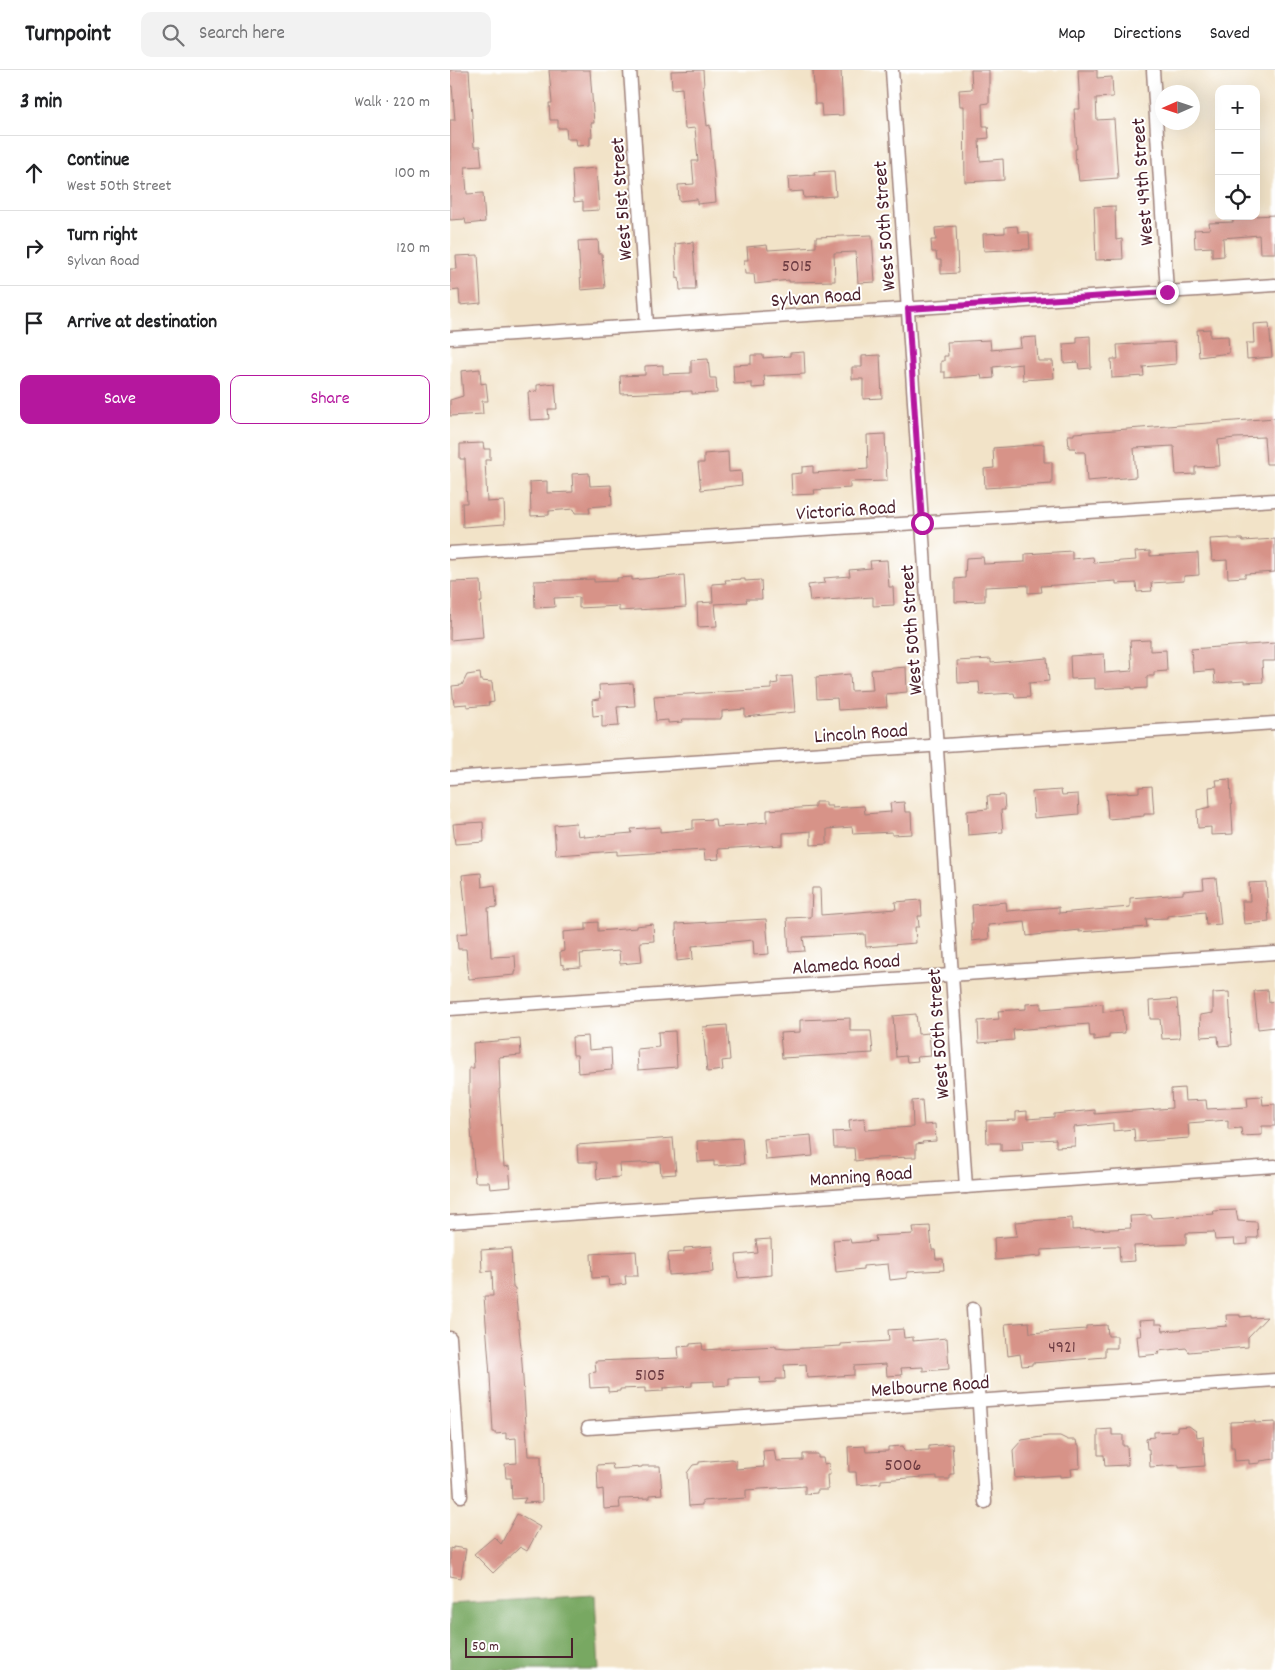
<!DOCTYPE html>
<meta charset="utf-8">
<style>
body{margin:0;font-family:Dekko,sans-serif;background:#f2f2f2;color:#202124}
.controls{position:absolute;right:15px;top:15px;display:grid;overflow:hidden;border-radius:10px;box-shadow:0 5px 20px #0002}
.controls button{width:45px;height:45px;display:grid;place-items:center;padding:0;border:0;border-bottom:1px solid #e0e0e0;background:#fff;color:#202124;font:25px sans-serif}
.compass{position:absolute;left:705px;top:15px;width:45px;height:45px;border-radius:50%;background:#fff;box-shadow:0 5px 20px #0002;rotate:267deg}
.scale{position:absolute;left:15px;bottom:12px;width:108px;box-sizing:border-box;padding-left:5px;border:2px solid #4a1f2b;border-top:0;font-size:14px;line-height:18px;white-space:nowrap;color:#4a1f2b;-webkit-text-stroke:4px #fff;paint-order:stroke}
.stop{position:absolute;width:15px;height:15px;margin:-11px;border:4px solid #b5179e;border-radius:50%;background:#fff}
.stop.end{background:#b5179e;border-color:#fff;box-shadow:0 1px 5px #0008}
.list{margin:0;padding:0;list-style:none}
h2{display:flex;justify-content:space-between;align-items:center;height:65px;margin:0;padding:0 20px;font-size:21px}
h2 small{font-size:16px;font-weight:400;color:#757577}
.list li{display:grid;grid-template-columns:32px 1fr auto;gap:15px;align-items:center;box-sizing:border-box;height:75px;padding:0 20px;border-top:1px solid #e0e0e0}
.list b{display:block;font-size:19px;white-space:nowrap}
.list p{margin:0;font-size:16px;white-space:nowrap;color:#757577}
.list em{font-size:16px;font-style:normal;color:#757577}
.actions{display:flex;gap:10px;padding:15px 20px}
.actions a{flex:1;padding:11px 0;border:1px solid #b5179e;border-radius:10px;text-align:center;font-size:18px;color:#b5179e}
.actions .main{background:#b5179e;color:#fff}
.icon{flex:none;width:28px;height:28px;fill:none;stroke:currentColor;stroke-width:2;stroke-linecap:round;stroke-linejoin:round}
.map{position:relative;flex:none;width:825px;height:1600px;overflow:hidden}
header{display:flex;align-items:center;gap:30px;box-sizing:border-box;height:70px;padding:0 25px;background:#fff;border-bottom:1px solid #e0e0e0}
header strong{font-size:24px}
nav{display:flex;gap:28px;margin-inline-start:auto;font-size:18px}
.search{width:350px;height:45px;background:#f2f2f2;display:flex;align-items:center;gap:12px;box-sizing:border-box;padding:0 18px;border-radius:10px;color:#757577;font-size:19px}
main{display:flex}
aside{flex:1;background:#fff}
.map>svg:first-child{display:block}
.forest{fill:#78a862;stroke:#616446}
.building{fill:#d79388}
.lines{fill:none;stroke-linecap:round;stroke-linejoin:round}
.minor-casing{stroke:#9e817a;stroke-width:15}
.minor{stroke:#fff;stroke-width:12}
.route{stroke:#b5179e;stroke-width:6}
.labels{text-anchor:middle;stroke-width:4;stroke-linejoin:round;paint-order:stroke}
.number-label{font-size:18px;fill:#6d3c42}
.street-label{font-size:20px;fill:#4a1f2b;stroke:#fff}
</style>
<header>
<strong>Turnpoint</strong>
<div class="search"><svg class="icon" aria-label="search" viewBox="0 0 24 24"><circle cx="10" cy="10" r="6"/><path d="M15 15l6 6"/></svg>Search here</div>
<nav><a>Map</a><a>Directions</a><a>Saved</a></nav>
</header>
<main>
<aside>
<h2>3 min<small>Walk · 220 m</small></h2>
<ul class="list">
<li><svg class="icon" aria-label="ahead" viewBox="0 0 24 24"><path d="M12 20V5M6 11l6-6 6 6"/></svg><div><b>Continue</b><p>West 50th Street</p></div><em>100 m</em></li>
<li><svg class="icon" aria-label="right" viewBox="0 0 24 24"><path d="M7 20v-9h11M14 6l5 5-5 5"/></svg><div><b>Turn right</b><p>Sylvan Road</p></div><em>120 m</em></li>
<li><svg class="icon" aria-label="arrive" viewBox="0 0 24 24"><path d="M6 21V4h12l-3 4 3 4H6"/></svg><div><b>Arrive at destination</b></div></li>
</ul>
<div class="actions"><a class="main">Save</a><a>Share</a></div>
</aside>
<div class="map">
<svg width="825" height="1600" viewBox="0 0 825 1600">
<rect width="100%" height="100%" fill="#fff"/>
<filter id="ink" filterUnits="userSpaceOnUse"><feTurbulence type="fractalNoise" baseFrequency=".02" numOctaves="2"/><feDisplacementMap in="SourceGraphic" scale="10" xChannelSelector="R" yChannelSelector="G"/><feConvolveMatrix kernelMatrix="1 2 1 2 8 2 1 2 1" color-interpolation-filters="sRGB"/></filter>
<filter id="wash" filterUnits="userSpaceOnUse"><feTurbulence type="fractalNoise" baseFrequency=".0096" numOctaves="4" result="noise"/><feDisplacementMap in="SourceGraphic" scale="20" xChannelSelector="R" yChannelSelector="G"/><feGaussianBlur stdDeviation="1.12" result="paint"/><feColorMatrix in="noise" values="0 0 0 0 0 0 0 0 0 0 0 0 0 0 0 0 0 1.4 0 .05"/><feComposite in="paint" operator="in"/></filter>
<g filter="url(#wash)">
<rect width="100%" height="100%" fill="#f2e3c8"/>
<polygon class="forest" points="145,1525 149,1600 0,1600 0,1534"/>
<g id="blocks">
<g class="building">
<polygon points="0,0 19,0 24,77 30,77 32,96 15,97 17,124 33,123 35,152 16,154 15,149 0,150 0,50 5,50 2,16 0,16"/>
<polygon points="99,0 140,0 144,53 141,53 142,67 140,67 140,75 127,76 126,69 117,69 116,58 108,58 108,50 100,50 99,33 102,33"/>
<polygon points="253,0 254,17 253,17 257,56 260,55 266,132 247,134 247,129 229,131 228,115 244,114 242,91 248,91 245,58 235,59 232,18 222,19 221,1"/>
<polygon points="363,0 391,0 393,45 372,46 371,34 365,34"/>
<polygon points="521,0 539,0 539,33 532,34 533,56 538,56 539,68 529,69 530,91 553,89 554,110 515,112 514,36 510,36 509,20 522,19"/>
<polygon points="628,0 647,0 647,8 662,7 663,27 646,28 647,50 664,49 668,108 629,111 627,94 626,94 625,79 627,79 624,39 630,39"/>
<polygon points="146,98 149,140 133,141 133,131 124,132 122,100"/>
<polygon points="384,101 386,126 354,128 353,121 339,122 338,107 365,105 364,102"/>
<polygon points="665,136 666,170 672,169 673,189 646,190 644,137"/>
<polygon points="825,145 825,183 810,183 809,165 773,168 774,186 762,187 762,177 745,178 744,160 760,159 759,153 783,152 783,147"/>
<polygon points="506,156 508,203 491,204 491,190 487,190 486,182 482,182 481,170 486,170 485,158"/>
<polygon points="567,156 568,162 579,162 580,179 534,181 533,164 555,163 555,157"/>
<polygon points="422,165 425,212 408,213 406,182 384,183 385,211 339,212 339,210 305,214 304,204 295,204 294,190 298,190 297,177 317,175 318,180 366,177 366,167"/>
<polygon points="148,170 149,184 152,184 155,218 131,220 128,171"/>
<polygon points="243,172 246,220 230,220 229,207 227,208 225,174"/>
<polygon points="28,185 31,233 10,235 9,220 0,221 0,199 7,199 6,186"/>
<polygon points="819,253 822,287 797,289 796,273 804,273 803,254"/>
<polygon points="760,259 760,267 778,266 779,283 749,287 747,260"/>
<polygon points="640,266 641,298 629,299 628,292 614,293 613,274 627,273 627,267"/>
<polygon points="586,267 588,291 603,291 604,308 573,310 572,294 543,297 544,308 532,309 531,305 495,308 495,302 491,302 491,291 494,291 494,286 498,286 497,272 540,270 541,280 571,277 570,268"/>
<polygon points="725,272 726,294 693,297 694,306 662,308 661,289 668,289 667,275"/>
<polygon points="354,282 355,304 314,306 315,317 302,318 302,313 284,314 283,295 301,294 301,285 313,285 313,288 340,286 340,283"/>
<polygon points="430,285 432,328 413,329 413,309 402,309 402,297 412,297 412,286"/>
<polygon points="258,289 260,308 266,308 267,323 242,324 242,321 171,324 170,306 195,305 195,296 213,295 213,304 241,303 241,290"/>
<polygon points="30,299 31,314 36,313 38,331 32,331 33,344 0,346 0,330 13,326 11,301"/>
<polygon points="105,313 107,339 98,339 99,349 80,350 78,322 87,321 87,315"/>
<polygon points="825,348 825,394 816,394 814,367 785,368 768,370 770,396 745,397 745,404 726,405 724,376 684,378 686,407 637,411 635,382 626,382 625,378 619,378 618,365 624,365 624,363"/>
<polygon points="435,364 437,411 400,412 400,418 364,420 365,424 342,425 341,404 352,403 352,397 363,396 363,403 418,399 417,365"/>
<polygon points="33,373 34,379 40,379 40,390 35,390 37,432 54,431 55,454 13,457 12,433 17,433 15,389 10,389 10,374"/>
<polygon points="594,374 594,392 602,392 602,414 535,418 534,399 544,398 543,378"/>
<polygon points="278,382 279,402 291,401 292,415 251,420 248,393 254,393 254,384"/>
<polygon points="139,403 140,416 161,415 162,435 139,437 140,443 125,443 124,439 99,441 99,445 81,446 80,412 97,411 97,423 123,422 122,404"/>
<polygon points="780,468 780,469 792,469 793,471 825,469 825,502 795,504 795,507 778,508 777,490 762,491 760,469"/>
<polygon points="622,481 622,489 643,487 644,493 686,490 685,482 700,481 700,486 748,483 749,505 734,506 734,511 701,513 702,521 687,522 686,513 666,514 666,511 591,516 592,522 578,523 578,515 535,517 535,531 505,532 505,509 515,508 516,488 533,487 534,494 575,492 575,484"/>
<polygon points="437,490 439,517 443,517 444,535 423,536 423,527 360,531 358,515 375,513 374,508 400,506 399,500 421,498 420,491"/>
<polygon points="234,505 236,537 169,541 169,536 129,538 129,527 104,528 105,537 85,538 84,511 144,509 144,512 167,511 167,508 182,507 182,510"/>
<polygon points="295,509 295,511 311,510 312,529 296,529 297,532 265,534 267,556 248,557 247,533 263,532 262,514 276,513 275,510"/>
<polygon points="31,511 32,532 30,532 33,567 0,570 1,512"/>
<polygon points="700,570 700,581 716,580 717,601 704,602 704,606 697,606 697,618 682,619 682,617 645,619 645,608 621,609 620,586 654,584 655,603 682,601 680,571"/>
<polygon points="825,573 825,591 812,591 813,612 794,613 794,611 765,613 764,600 743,602 741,579"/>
<polygon points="597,588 599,611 579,613 580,627 565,628 564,623 530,625 529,612 508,613 507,591 541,589 541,593"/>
<polygon points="456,597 457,622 436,624 437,637 388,640 387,628 367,629 366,607 400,604 401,621 423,620 421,600"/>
<polygon points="30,603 31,611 42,612 44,632 38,633 39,635 17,637 17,634 4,635 2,616 12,615 17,605"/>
<polygon points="342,606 345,642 295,647 295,639 272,641 272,647 271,647 271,649 232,649 233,652 218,653 218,650 206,651 204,626 321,619 321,614 328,613 327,607"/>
<polygon points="183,613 185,636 167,637 169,656 152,657 152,645 143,646 142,630 150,629 149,615"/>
<polygon points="780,709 783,764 761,765 761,757 748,758 747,740 760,737 759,717 767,716 766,710"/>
<polygon points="702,716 704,744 694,744 694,746 658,749 656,724 689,722 689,717"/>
<polygon points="611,720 612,725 628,724 629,744 584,748 582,722"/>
<polygon points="554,725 555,740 551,740 553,762 518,765 517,741 538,739 537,726"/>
<polygon points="365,732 376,732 376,736 382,736 382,738 414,736 415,744 441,742 440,733 454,732 455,742 461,742 462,764 442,765 442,762 403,764 402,757 377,759 377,774 361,775 361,761 333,763 333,775 268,779 269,789 255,790 254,780 167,785 167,781 106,785 104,755 126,753 128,766 134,765 135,767 182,763 181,759 210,757 210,762 243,759 243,750 265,749 266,757 298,755 297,754 317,752 317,740 365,737"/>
<polygon points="33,752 34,772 5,774 3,754"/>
<polygon points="31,803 32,817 45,815 47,837 38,838 41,887 65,886 66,902 65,902 65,905 19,909 16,879 8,879 7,864 18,863 12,805"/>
<polygon points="766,808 771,854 756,855 755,842 717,846 717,848 696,849 697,857 629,862 629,860 577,866 575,852 538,855 539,869 522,871 521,853 523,853 522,835 556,832 557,841 609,837 609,843 680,837 680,828 733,824 733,821 754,819 753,809"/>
<polygon points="816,812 819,852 794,854 792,831 800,831 799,813"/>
<polygon points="362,818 370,818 371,845 446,839 445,832 471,830 472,846 468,846 469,857 465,857 466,873 416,877 415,864 353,867 355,881 339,882 337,848 361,847"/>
<polygon points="316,849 319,884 304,885 303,870 242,876 243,889 227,891 226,854"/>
<polygon points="148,852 148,861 186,858 186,856 203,854 204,871 190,872 192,892 170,894 169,881 130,884 131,897 114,898 114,894 111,895 110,882 114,881 113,862 136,860 136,853"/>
<polygon points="818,920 819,933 825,932 825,957 808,959 804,921"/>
<polygon points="779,922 782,975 769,976 768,966 751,967 750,945 763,943 763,923"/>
<polygon points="727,929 730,968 712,969 710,949 700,949 699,931"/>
<polygon points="591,933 591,939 653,934 653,942 673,940 675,963 659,964 659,968 644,970 644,966 640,966 639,954 563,960 564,970 529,973 528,951 549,949 548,941 576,939 576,934"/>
<polygon points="466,944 468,964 479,963 481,986 467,987 468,991 457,992 456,986 446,987 443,946"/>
<polygon points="400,948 400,961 421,961 423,983 332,988 330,963 350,962 350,950"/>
<polygon points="277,955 280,990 272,991 273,1000 257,1002 253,957"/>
<polygon points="225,961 227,997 188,1000 187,979 209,977 208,962"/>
<polygon points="138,966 139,980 161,978 162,1000 128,1003 127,985 123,985 122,967"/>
<polygon points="70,969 71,985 49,987 50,1019 49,1019 54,1097 59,1096 61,1117 40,1119 39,1112 25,1112 19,1032 19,998 24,998 23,973"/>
<polygon points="734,1018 735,1031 756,1030 757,1039 798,1037 797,1027 812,1026 813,1035 825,1034 825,1056 812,1056 812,1065 792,1066 791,1058 778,1059 778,1050 738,1053 739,1068 685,1072 684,1059 663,1061 663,1053 624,1057 625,1076 606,1077 606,1069 572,1071 573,1080 551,1081 551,1073 537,1073 536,1051 566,1050 566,1042 577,1041 577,1049 604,1047 604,1044 645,1040 645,1044 722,1038 721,1019"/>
<polygon points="472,1030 474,1055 485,1054 486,1071 472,1072 473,1073 466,1074 466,1087 428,1088 405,1091 404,1078 384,1078 383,1062 400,1061 399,1050 414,1048 415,1060 463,1057 462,1031"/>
<polygon points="361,1065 363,1086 316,1090 314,1069"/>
<polygon points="223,1068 226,1104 211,1105 210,1092 169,1094 170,1107 147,1109 146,1092 128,1092 127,1075"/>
<polygon points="292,1068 294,1094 264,1096 264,1091 248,1092 247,1071"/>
<polygon points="786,1140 788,1151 807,1152 808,1168 798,1168 798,1174 785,1175 784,1169 765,1170 764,1162 736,1163 736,1174 684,1176 685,1191 670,1192 669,1176 661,1176 591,1180 591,1186 545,1190 544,1168 567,1166 565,1152 622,1148 622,1160 643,1159 643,1160 681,1158 680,1146 701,1145 702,1148 764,1144 763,1141"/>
<polygon points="480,1156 482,1180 485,1180 486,1189 493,1189 494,1200 457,1202 457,1208 440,1210 438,1194 413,1196 413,1199 386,1202 383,1170 400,1169 401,1173 426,1171 425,1166 464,1164 463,1157"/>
<polygon points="321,1169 322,1205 288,1208 286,1185 308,1183 306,1170"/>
<polygon points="262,1176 264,1202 219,1205 218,1183 234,1182 234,1178"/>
<polygon points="61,1178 63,1218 65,1218 71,1278 78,1386 91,1386 92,1432 73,1433 76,1428 62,1429 61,1408 56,1408 55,1394 67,1393 66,1368 56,1369 56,1363 45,1364 45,1362 43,1362 40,1306 34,1226 43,1226 42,1201 32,1202 31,1180"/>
<polygon points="186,1181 188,1206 175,1206 176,1214 159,1216 158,1207 142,1208 141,1184"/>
<polygon points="776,1245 790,1245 790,1247 801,1246 801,1248 817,1247 798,1267 798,1277 739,1282 736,1278 708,1281 709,1284 689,1286 687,1266 691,1266 689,1251 705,1250 705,1254 712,1254 713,1261 777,1256"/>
<polygon points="579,1252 580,1263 636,1259 636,1256 657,1255 658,1266 667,1266 667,1278 655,1278 655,1287 582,1293 582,1295 572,1296 570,1284 558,1286 555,1254"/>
<polygon points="453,1259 454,1268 463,1267 463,1271 497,1268 499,1299 473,1301 473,1297 451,1298 452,1305 437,1306 436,1294 404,1296 404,1305 357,1308 356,1294 334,1295 335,1309 326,1309 326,1312 310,1313 309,1307 281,1308 279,1308 279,1315 264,1316 264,1311 242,1312 242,1316 213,1318 213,1321 195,1322 195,1318 170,1319 170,1321 158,1322 158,1317 140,1318 139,1303 146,1302 145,1291 229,1288 228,1277 240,1276 240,1274 252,1273 253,1280 326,1276 326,1278 337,1279 391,1276 391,1274 439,1271 438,1260"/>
<polygon points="805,1351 805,1353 825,1352 825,1389 810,1391 810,1393 799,1394 799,1390 785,1391 784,1377 781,1377 780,1352"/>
<polygon points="739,1356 746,1361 747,1367 753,1366 755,1396 729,1398 729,1395 700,1397 699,1379 697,1379 696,1368 704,1367 704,1362 727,1361 727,1357"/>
<polygon points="662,1359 662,1365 673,1365 673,1376 677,1376 678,1395 655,1396 654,1385 648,1385 648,1360"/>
<polygon points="598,1366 610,1366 618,1370 626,1370 627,1375 629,1375 630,1398 621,1399 622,1406 610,1407 610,1405 565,1408 563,1380 572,1370"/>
<polygon points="502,1374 504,1404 500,1404 500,1409 487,1409 487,1406 431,1410 431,1413 407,1415 406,1402 399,1402 398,1377 415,1376 416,1382 438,1381 438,1377 453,1376 454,1381 479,1380 479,1376"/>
<polygon points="324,1380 326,1391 353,1390 353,1384 368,1384 368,1388 373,1388 374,1394 379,1393 380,1405 377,1405 378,1420 367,1420 367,1423 355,1424 355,1416 296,1420 296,1428 252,1431 252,1435 239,1436 237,1403 243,1395 249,1394 249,1392 281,1389 286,1391 286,1399 314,1397 313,1381"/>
<polygon points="162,1394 163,1399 192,1397 192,1396 210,1396 212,1424 200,1425 200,1428 169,1429 170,1438 154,1439 153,1419 148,1420 147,1395"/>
<polygon points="67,1444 90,1457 77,1481 70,1477 43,1503 24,1484 44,1467 51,1474"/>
<polygon points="3,1477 16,1479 11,1508 0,1506 0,1478 3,1479"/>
</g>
</g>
</g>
<g filter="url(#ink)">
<use href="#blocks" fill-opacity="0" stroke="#9e817a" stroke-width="1"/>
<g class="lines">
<g class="minor-casing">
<g id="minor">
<polyline points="180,0 197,255"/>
<polyline points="442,0 516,1117"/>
<polyline points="703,0 717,222"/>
<polyline points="0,268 825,215"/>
<polyline points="0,483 825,430"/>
<polyline points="0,708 825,653"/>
<polyline points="0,939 825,883"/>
<polyline points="0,1152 825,1096"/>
<polyline points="523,1239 535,1432"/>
<polyline points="0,1268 11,1426"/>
<polyline points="138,1358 825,1310"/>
</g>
</g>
<use href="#minor" class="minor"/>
</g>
</g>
<g class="lines" filter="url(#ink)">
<polyline class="route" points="472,453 458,239 717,222"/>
</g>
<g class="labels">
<g class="number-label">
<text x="347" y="201">5015</text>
<text x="612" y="1282">4921</text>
<text x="200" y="1310">5105</text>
<text x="453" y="1400">5006</text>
</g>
<g class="street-label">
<text transform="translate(691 112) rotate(-94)" y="7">West 49th Street</text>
<text transform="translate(170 129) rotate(-94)" y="7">West 51st Street</text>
<text transform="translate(433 156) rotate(-94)" y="7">West 50th Street</text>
<text transform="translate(366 226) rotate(-4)" y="7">Sylvan Road</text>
<text transform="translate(396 439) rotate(-4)" y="7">Victoria Road</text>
<text transform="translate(460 560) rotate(-94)" y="7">West 50th Street</text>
<text transform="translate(411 662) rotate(-4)" y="7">Lincoln Road</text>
<text transform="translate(396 893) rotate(-4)" y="7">Alameda Road</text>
<text transform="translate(487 964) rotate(-94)" y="7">West 50th Street</text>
<text transform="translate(411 1105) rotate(-4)" y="7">Manning Road</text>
<text transform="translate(480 1315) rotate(-4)" y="7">Melbourne Road</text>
</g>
</g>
</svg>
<div class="controls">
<button>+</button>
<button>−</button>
<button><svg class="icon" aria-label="locate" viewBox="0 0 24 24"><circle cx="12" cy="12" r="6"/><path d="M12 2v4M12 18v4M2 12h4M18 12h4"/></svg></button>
</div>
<svg class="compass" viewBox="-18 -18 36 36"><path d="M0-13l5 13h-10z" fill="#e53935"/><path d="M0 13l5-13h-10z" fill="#757577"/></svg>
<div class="scale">50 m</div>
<div class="stop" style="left:472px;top:453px"></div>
<div class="stop end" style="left:717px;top:222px"></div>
</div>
</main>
